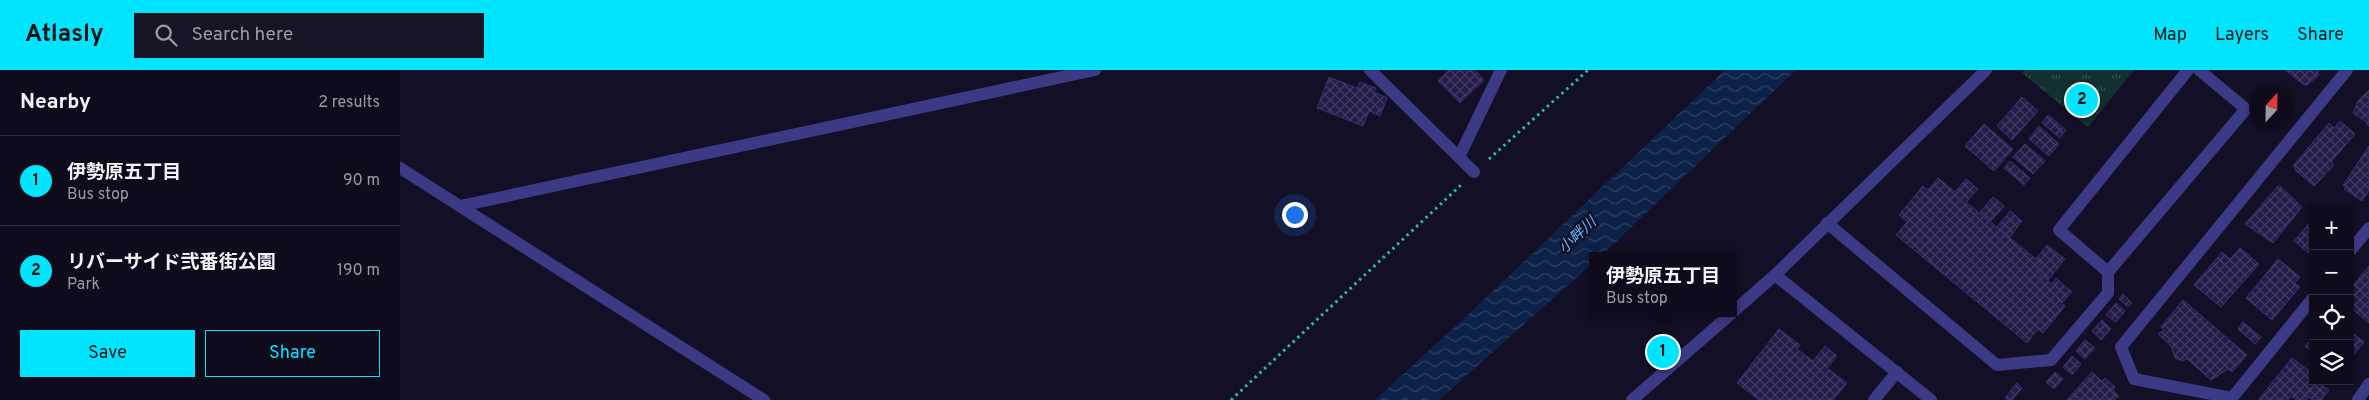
<!DOCTYPE html>
<meta charset="utf-8">
<style>
body{margin:0;font-family:Overpass,"Noto Sans JP",sans-serif;background:#171425;color:#f1f3f6}
.controls{position:absolute;right:15px;bottom:15px;display:grid;overflow:hidden;border-radius:0px;box-shadow:0 1px 4px #0004}
.controls button{width:45px;height:45px;display:grid;place-items:center;padding:0;border:0;border-bottom:1px solid #2e2b3b;background:#0e0b1c;color:#f1f3f6;font:25px sans-serif}
.compass{position:absolute;left:1849px;top:15px;width:45px;height:45px;border-radius:50%;background:#0e0b1c;box-shadow:0 1px 4px #0004;rotate:22deg}
.you{position:absolute;left:894px;top:144px;width:18px;height:18px;margin:-12px;border:4px solid #fff;border-radius:50%;background:#1a73e8;box-shadow:0 0 0 8px #1a73e833}
.badge{display:grid;place-items:center;width:32px;height:32px;border-radius:50%;background:#00e5ff;color:#111;font-size:16px;font-weight:700}
.pin{position:absolute;translate:-50% -50%;border:2px solid #fff;box-shadow:0 1px 5px #0006}
.popup{position:absolute;left:1189px;top:182px;width:148px;height:65px;box-sizing:border-box;display:grid;place-content:center;border-radius:0px;background:#0e0b1c;filter:drop-shadow(0 1px 4px #0005);font-size:16px;white-space:nowrap;color:#9b9ba3}
.popup b{font-size:19px;color:#f1f3f6}
.popup::after{content:'';position:absolute;left:50%;top:100%;margin-left:-10px;border:10px solid transparent;border-top-color:#0e0b1c}
.list{margin:0;padding:0;list-style:none}
h2{display:flex;justify-content:space-between;align-items:center;height:65px;margin:0;padding:0 20px;font-size:21px}
h2 small{font-size:16px;font-weight:400;color:#9b9ba3}
.list li{display:grid;grid-template-columns:32px 1fr auto;gap:15px;align-items:center;box-sizing:border-box;height:90px;padding:0 20px;border-top:1px solid #2e2b3b}
.list b{display:block;font-size:19px;white-space:nowrap}
.list p{margin:0;font-size:16px;white-space:nowrap;color:#9b9ba3}
.list em{font-size:16px;font-style:normal;color:#9b9ba3}
.actions{display:flex;gap:10px;padding:15px 20px}
.actions a{flex:1;padding:11px 0;border:1px solid #00e5ff;border-radius:0px;text-align:center;font-size:18px;color:#00e5ff}
.actions .main{background:#00e5ff;color:#111}
.icon{flex:none;width:28px;height:28px;fill:none;stroke:currentColor;stroke-width:2;stroke-linecap:round;stroke-linejoin:round}
.map{position:relative;flex:none;width:1969px;height:330px;overflow:hidden}
header{display:flex;align-items:center;gap:30px;box-sizing:border-box;height:70px;padding:0 25px;background:#00e5ff;color:#111}
header strong{font-size:24px}
nav{display:flex;gap:28px;margin-inline-start:auto;font-size:18px}
.search{width:350px;height:45px;background:#171425;display:flex;align-items:center;gap:12px;box-sizing:border-box;padding:0 18px;border-radius:0px;color:#9b9ba3;font-size:19px}
main{display:flex}
aside{flex:1;background:#0e0b1c}
.map>svg:first-child{display:block}
.grass{fill:url(#grass-tufts)}
.water{fill:url(#water-waves)}
.building{fill:url(#building-cross-hatch);stroke:#3b2d73}
.lines{fill:none;stroke-linecap:round;stroke-linejoin:round}
.path{stroke:#2fb8b0;stroke-width:3;stroke-dasharray:2.5 4;stroke-linecap:butt}
.service{stroke:#3d3a85;stroke-width:12}
.minor{stroke:#3d3a85;stroke-width:12}
.labels{text-anchor:middle;stroke-width:5;stroke-linejoin:round;paint-order:stroke}
.water-label{font-size:15px;font-style:italic;fill:#62b6ff;stroke:#130f26}
</style>
<header>
<strong>Atlasly</strong>
<div class="search"><svg class="icon" aria-label="search" viewBox="0 0 24 24"><circle cx="10" cy="10" r="6"/><path d="M15 15l6 6"/></svg>Search here</div>
<nav><a>Map</a><a>Layers</a><a>Share</a></nav>
</header>
<main>
<aside>
<h2>Nearby<small>2 results</small></h2>
<ul class="list">
<li><span class="badge">1</span><div><b>伊勢原五丁目</b><p>Bus stop</p></div><em>90 m</em></li>
<li><span class="badge">2</span><div><b>リバーサイド弐番街公園</b><p>Park</p></div><em>190 m</em></li>
</ul>
<div class="actions"><a class="main">Save</a><a>Share</a></div>
</aside>
<div class="map">
<svg width="1969" height="330" viewBox="0 0 1969 330">
<defs>
<pattern id="grass-tufts" width="24" height="20" patternUnits="userSpaceOnUse" patternTransform="scale(1.25)"><rect width="24" height="20" fill="#12302f"/><path d="M3 7l-1-3M5 7V3M7 7l1-3M15 17l-1-3M17 17v-4M19 17l1-3" fill="none" stroke="#344d4e"/></pattern>
<pattern id="water-waves" width="16" height="10" patternUnits="userSpaceOnUse" patternTransform="scale(1.25)"><rect width="16" height="10" fill="#0c2248"/><path d="M0 5q4-4 8 0t8 0" fill="none" stroke="#2f4163"/></pattern>
<pattern id="building-cross-hatch" width="8" height="8" patternUnits="userSpaceOnUse" patternTransform="scale(1.25)"><rect width="8" height="8" fill="#241b47"/><path d="M0 0l8 8M0 8l8-8" fill="none" stroke="#433b63"/></pattern>
</defs>
<rect width="100%" height="100%" fill="#130f26"/>
<polygon class="grass" points="1624,0 1734,0 1688,57 1622,3"/>
<polygon class="water" points="1325,0 1396,0 1201,186 1193,186 1193,193 1039,330 975,330 1073,240"/>
<g class="building">
<polygon points="1049,0 1075,0 1084,10 1060,33 1038,11"/>
<polygon points="1885,0 1919,0 1917,3 1919,5 1907,15 1904,15"/>
<polygon points="929,7 957,18 960,12 976,18 974,22 987,28 980,46 969,41 963,56 917,38"/>
<polygon points="1969,20 1969,56 1966,54 1968,53 1953,43 1958,31"/>
<polygon points="1622,27 1638,41 1612,70 1597,56"/>
<polygon points="1648,45 1666,60 1660,68 1642,53"/>
<polygon points="1940,51 1955,64 1931,92 1934,95 1914,116 1895,100 1896,98 1893,96 1929,53 1934,58"/>
<polygon points="1584,54 1613,79 1594,101 1565,76"/>
<polygon points="1639,56 1659,74 1649,86 1629,69"/>
<polygon points="1625,74 1645,91 1633,104 1613,87"/>
<polygon points="1969,76 1969,120 1962,131 1944,119 1946,117 1943,115"/>
<polygon points="1610,91 1630,108 1624,115 1604,98"/>
<polygon points="1538,108 1555,122 1566,109 1578,119 1566,132 1641,193 1635,200 1652,214 1656,208 1672,222 1662,233 1665,236 1643,263 1638,259 1627,273 1496,165 1507,152 1499,145 1523,116 1528,120"/>
<polygon points="1879,115 1902,137 1873,173 1845,154"/>
<polygon points="1593,127 1604,136 1591,151 1580,142"/>
<polygon points="1610,141 1622,151 1610,167 1597,157"/>
<polygon points="1913,149 1913,187 1894,171"/>
<polygon points="1647,175 1665,189 1648,210 1635,200 1641,193 1636,189"/>
<polygon points="1840,178 1859,194 1821,237 1794,215 1822,182 1830,189"/>
<polygon points="1878,189 1900,207 1895,213 1900,217 1872,250 1846,228"/>
<polygon points="1969,196 1969,253 1950,237 1950,219"/>
<polygon points="1723,224 1732,233 1728,237 1719,229"/>
<polygon points="1783,230 1847,285 1832,302 1828,299 1811,310 1787,289 1782,291 1775,288 1771,276 1758,264 1764,260 1761,257"/>
<polygon points="1716,233 1725,241 1716,252 1706,245"/>
<polygon points="1702,250 1711,259 1701,270 1692,261"/>
<polygon points="1843,252 1861,267 1855,274 1838,259"/>
<polygon points="1379,259 1400,275 1397,279 1413,291 1425,276 1437,286 1427,298 1447,313 1433,330 1359,330 1337,313"/>
<polygon points="1950,261 1964,272 1950,289"/>
<polygon points="1913,267 1913,283 1905,276"/>
<polygon points="1685,270 1695,278 1685,289 1676,281"/>
<polygon points="1672,286 1681,294 1672,305 1663,297"/>
<polygon points="1892,288 1913,304 1913,311 1920,311 1919,313 1929,320 1921,330 1913,330 1908,327 1906,330 1896,330 1891,326 1888,330 1860,330 1859,329"/>
<polygon points="1655,302 1663,309 1654,319 1646,312"/>
<polygon points="1692,302 1702,311 1705,308 1715,317 1713,320 1719,326 1714,330 1667,330"/>
<polygon points="1617,313 1622,318 1612,330 1608,330 1605,328"/>
</g>
<g class="lines">
<g class="path">
<polyline points="1089,89 1188,0"/>
<polyline points="831,330 1061,115"/>
</g>
<g class="service">
<polyline points="970,0 1074,102"/>
<polyline points="1059,87 1101,0"/>
<polyline points="1427,153 1597,295 1651,290 1708,223 1708,202 1846,39 1799,0"/>
<polyline points="1708,202 1659,160 1788,0"/>
<polyline points="1375,205 1531,330"/>
<polyline points="1474,330 1497,302"/>
</g>
<g class="minor">
<polyline points="0,98 364,330"/>
<polyline points="60,136 695,0"/>
<polyline points="1950,181 1969,158"/>
<polyline points="1913,228 1832,328 1734,309 1721,277 1947,0"/>
<polyline points="1333,242 1375,205 1586,0"/>
<polyline points="1232,330 1332,243"/>
<polyline points="1958,330 1969,314"/>
</g>
</g>
<g class="labels">
<g class="water-label">
<text transform="translate(1177 165) rotate(-43)" y="5">小畔川</text>
</g>
</g>
</svg>
<div class="controls">
<button>+</button>
<button>−</button>
<button><svg class="icon" aria-label="locate" viewBox="0 0 24 24"><circle cx="12" cy="12" r="6"/><path d="M12 2v4M12 18v4M2 12h4M18 12h4"/></svg></button>
<button><svg class="icon" aria-label="layers" viewBox="0 0 24 24"><path d="M12 4l9 5-9 5-9-5zM3 14l9 5 9-5"/></svg></button>
</div>
<svg class="compass" viewBox="-18 -18 36 36"><path d="M0-13l5 13h-10z" fill="#e53935"/><path d="M0 13l5-13h-10z" fill="#9b9ba3"/></svg>
<div class="you"></div>
<div class="pin badge" style="left:1263px;top:282px">1</div>
<div class="popup"><b>伊勢原五丁目</b>Bus stop</div>
<div class="pin badge" style="left:1682px;top:30px">2</div>
</div>
</main>
